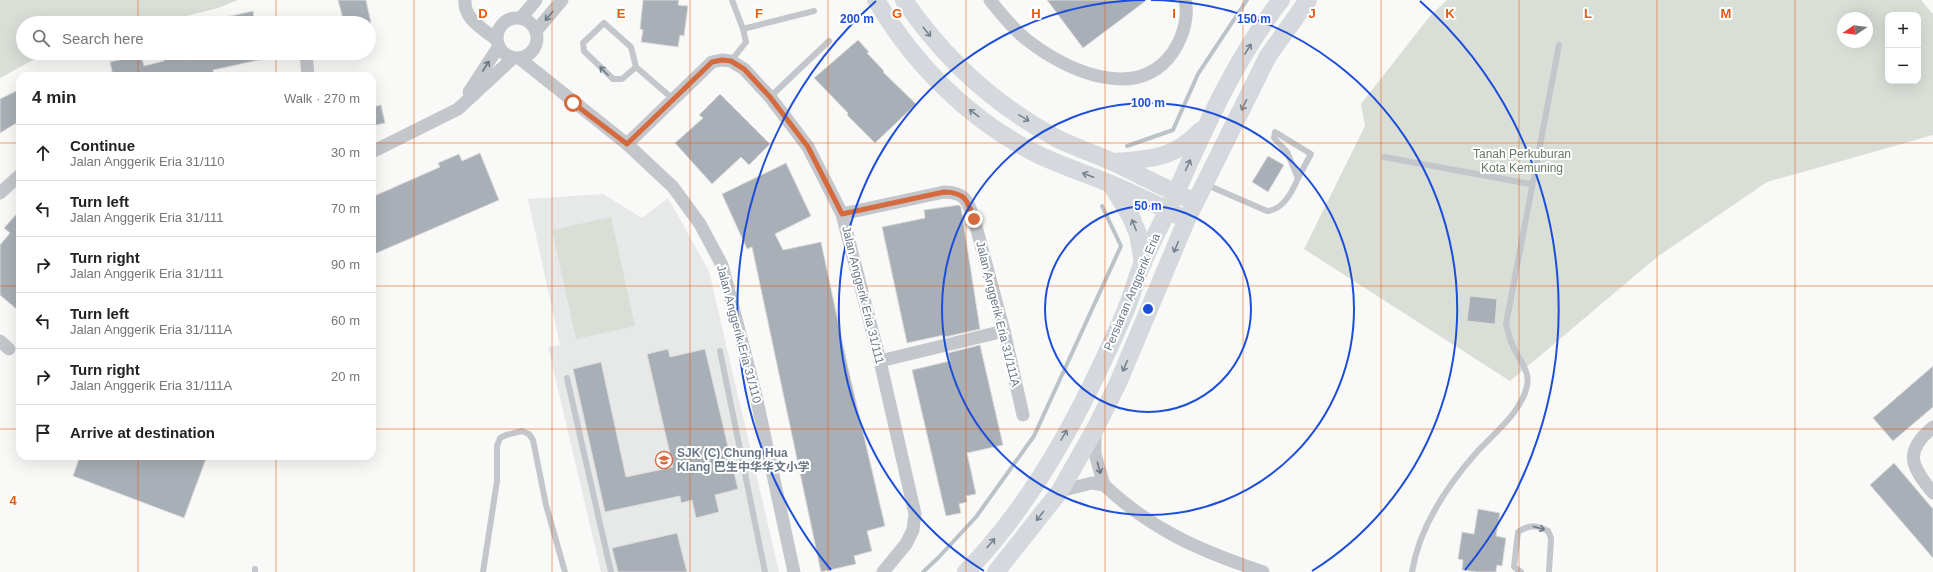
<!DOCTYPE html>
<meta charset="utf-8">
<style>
body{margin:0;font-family:Helvetica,"Noto Sans SC",sans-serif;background:#f2f2f2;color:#222}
.controls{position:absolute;right:12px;top:12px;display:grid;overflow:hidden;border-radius:8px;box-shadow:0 4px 16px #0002}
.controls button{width:36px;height:36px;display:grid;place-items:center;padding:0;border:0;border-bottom:1px solid #e0e0e0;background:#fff;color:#222;font:20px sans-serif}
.compass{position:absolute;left:1837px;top:12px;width:36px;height:36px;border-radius:50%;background:#fff;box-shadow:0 4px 16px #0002;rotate:257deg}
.stop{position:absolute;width:12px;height:12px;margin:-9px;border:3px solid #d46a3d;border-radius:50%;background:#fff}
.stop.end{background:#d46a3d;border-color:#fff;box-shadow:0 1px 4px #0008}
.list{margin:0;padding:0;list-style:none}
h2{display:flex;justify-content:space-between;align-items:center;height:52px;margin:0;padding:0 16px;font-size:17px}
h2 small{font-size:13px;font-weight:400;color:#767676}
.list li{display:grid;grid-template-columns:26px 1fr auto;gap:12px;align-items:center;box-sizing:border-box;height:56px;padding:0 16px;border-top:1px solid #e0e0e0}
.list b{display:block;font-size:15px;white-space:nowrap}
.list p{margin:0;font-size:13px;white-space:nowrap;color:#767676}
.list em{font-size:13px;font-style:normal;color:#767676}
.icon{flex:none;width:22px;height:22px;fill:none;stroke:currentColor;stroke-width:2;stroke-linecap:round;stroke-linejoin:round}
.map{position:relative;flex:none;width:1933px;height:572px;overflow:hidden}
.search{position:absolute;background:#fff;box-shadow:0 4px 16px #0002;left:16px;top:16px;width:360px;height:44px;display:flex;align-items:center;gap:10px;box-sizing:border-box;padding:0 14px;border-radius:22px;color:#767676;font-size:15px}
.panel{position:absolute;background:#fff;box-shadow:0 4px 16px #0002;left:16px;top:72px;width:360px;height:388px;border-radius:12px}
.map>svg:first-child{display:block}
.built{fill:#e7e8e8}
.green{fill:#d9ded7;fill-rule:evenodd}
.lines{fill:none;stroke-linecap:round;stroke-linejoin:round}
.stream{stroke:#bac3c8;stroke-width:4}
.building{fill:#a9afb6;stroke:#dbdbda}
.lane{stroke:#c3c6ca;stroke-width:6}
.street{stroke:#c3c6ca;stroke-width:13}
.secondary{stroke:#d5d9dd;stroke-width:18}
.oneway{stroke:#6b7886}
.oneway2{stroke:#76828f}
.route{stroke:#d46a3d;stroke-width:5}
.grid{fill:none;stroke:#e8590c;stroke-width:1;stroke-opacity:0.55}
.ring{fill:none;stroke:#1d4ed8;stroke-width:2}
.labels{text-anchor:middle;stroke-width:4;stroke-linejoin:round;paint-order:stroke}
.park-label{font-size:12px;fill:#677866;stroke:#fff}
.street-label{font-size:12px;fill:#6b7886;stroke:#fff}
.poi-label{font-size:12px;font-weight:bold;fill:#6b7886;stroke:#fff;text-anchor:start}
.grid-label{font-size:13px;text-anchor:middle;font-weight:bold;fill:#e8590c;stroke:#fff;stroke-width:4;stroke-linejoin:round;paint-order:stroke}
.centre{fill:#1d4ed8;stroke:#fff;stroke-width:2}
.ring-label{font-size:12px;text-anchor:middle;font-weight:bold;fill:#1d4ed8;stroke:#fff;stroke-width:4;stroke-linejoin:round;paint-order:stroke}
</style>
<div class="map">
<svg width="1933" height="572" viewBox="0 0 1933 572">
<rect width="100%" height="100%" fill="#f9f9f8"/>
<polygon class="built" points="603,194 642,218 668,198 709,271 779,572 601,572 548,347 560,345 528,199"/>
<g class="green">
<polygon points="0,0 238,0 218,8 159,23 23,23 23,53 46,53 0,78"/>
<path d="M1447,0H1921L1933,14V135L1767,182L1657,257L1510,381L1304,249L1365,126L1361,104L1430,16ZM1888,15H1918V81H1888ZM1843,18H1867V42H1843Z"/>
<polygon points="611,217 635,326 576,339 552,230"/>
</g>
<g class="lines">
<g class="stream">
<polyline points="1127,146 1173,130 1198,74 1247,0"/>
<polyline points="923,572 938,558 976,517 1034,436 1121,246 1102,206"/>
</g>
</g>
<g class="building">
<polygon points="338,0 366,0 371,23 344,23"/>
<polygon points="643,0 679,0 678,5 688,6 684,36 680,35 678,47 641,42 643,30 640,29"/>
<polygon points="1047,0 1147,0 1083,48"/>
<polygon points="253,11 255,23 222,23 222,18"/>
<polygon points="858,40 869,52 867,53 884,71 883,72 916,104 875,143 847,115 848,113 814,78"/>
<polygon points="163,53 186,53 187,60 221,53 267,53 268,58 213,70 214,76 113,76 110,62 141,55 144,66 164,61"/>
<polygon points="20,89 20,121 0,133 0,99"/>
<polygon points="720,94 770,144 749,165 741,157 712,184 675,143 703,118 699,115"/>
<polygon points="381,105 385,123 372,126 372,107"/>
<polygon points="480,153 499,200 372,255 372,197 440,167 438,163 459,154 462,161"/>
<polygon points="1268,156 1284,165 1268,192 1252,182"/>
<polygon points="786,163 811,216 775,234 783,250 821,242 848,368 885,526 867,531 872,551 854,556 856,564 821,572 752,247 747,249 722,194"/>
<polygon points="959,205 961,207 980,329 945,337 944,335 907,343 882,227 925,218 924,210"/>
<polygon points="20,210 20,312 0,295 0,245 10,233 4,228"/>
<polygon points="1470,296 1497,299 1495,324 1467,321"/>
<polygon points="980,345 1003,445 967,453 976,494 966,496 967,502 959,504 961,513 946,516 912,370 950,361 948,353"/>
<polygon points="668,349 670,357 705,349 738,489 715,495 719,512 696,518 692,500 681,503 680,496 605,512 573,369 601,362 626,477 673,467 647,354"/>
<polygon points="1933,366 1933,407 1893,441 1873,418"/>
<polygon points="80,456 207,456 184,518 73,476"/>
<polygon points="1894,463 1933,509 1933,558 1870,485"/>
<polygon points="1478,509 1500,513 1496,536 1506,538 1502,566 1497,565 1496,572 1477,572 1462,570 1463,560 1458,559 1462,532 1474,534"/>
<polygon points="677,533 687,572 618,572 612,548"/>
</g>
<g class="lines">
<g class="lane">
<polyline points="743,29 814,11"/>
<polyline points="731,61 746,42 743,29 732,0"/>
<polyline points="636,67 622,79 613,79 584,51 583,43 604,23 631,47 636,67 673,99"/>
<polyline points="770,97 829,41"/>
<polygon points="1275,132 1311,154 1298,178 1287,152 1274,138"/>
<polyline points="1384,157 1531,184"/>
<path d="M1207,185L1267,211C1283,210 1292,193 1298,178"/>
<polyline points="720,351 765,572"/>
<polyline points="567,378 611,572"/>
<polyline points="255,572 255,569"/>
<polyline points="483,572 497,481 497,446 500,438 506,435 522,431 529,434 533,440 546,505 565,572"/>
<path d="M1412,572C1419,528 1447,486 1476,453C1494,433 1521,413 1527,386C1531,371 1517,357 1512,344C1509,338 1508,330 1506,324L1559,45"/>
<path d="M1521,572L1514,567L1518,532C1530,524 1536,525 1548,531L1551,538L1549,572"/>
</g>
<g class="street">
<path d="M465,0C463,19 485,30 497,40"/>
<path d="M990,0C1001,14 1013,29 1027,40C1066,70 1137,104 1173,52C1183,37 1189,17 1185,0"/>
<polyline points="521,18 536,0"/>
<circle cx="517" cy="38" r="20"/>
<polyline points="536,31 562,0"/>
<polyline points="306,53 308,76"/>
<polyline points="519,58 627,144 673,187 700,224 722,265 756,396 794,572"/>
<polyline points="469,92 499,46"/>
<polyline points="627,144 712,62 722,60 731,61 744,69 770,97 808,147 842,214 880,361 915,514 913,530 906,544 883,572"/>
<polyline points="372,152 458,109 513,58"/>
<polyline points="0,193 20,175"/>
<path d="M842,214L944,192C965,192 968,201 974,219L1004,331L1023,415"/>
<polyline points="0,341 9,349"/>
<polyline points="880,361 1004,331"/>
<path d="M1933,427C1903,452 1911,466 1933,493"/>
<path d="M1104,485C1153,531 1201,551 1263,572"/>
<polyline points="1060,491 1092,483 1104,485 1095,454 1095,429"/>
</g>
<g class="secondary">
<path d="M876,0C913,63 967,118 1033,152C1058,165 1085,173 1111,184C1134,194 1156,204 1177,215"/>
<path d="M904,0C944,59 997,107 1060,140C1078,148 1096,155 1113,162C1138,174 1162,187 1187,198"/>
<path d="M1114,162C1150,159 1174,159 1200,131"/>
<polyline points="1111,184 1131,217 1138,234 1143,263"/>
<path d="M966,572C1037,499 1085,405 1125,312C1132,296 1136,278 1143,262C1154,237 1167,213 1178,188C1207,123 1237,56 1281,0"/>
<polyline points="996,572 1060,491 1095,429 1118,383 1187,219 1268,56 1308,0"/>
</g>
</g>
<defs><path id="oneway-shaft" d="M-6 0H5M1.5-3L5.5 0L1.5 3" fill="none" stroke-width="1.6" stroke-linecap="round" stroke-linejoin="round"/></defs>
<g class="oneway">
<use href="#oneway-shaft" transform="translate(549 16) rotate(130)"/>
<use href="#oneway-shaft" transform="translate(486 66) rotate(-57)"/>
<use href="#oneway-shaft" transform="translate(604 71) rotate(-135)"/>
<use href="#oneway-shaft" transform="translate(1099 468) rotate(74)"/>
<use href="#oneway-shaft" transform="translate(1539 528) rotate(15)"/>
</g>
<g class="oneway2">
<use href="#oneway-shaft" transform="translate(927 32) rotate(51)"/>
<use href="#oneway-shaft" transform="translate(1248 49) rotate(-58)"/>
<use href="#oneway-shaft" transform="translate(1244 105) rotate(116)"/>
<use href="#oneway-shaft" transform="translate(974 113) rotate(-143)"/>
<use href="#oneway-shaft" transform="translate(1024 118) rotate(31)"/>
<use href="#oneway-shaft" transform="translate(1188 165) rotate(-66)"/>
<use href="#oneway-shaft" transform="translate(1088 175) rotate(-159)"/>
<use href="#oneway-shaft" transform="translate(1134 225) rotate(-112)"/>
<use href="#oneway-shaft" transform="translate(1176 247) rotate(113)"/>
<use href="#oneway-shaft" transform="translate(1125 366) rotate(113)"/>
<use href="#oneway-shaft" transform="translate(1064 435) rotate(-60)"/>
<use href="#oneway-shaft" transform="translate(1040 516) rotate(128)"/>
<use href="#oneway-shaft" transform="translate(991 543) rotate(-50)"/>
</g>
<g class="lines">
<path class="route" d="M573,103L627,144L712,62L722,60L731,61L744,69L770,97L808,147L842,214L944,192C965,192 968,201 974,219"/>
</g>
<path class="grid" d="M138,0V23M276,0V23M414,0V572M552,0V572M690,0V572M828,0V572M966,0V572M1105,0V572M1243,0V572M1381,0V572M1519,0V572M1657,0V572M1795,0V572M138,53V76M276,53V76M0,143H20M372,143H1933M0,286H20M372,286H1933M0,429H20M372,429H1933M138,456V572M276,456V572"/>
<g class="ring">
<circle cx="1148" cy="309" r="103"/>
<circle cx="1148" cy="309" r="206"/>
<path d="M984 571A309 309 0 0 1 1145 0M1151 0A309 309 0 0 1 1312 571"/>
<path d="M831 570A411 411 0 0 1 876 1M1420 1A411 411 0 0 1 1465 570"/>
</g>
<defs>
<g id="school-ring" transform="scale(0.9)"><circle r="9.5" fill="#fff" stroke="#d46a3d" stroke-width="1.5"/><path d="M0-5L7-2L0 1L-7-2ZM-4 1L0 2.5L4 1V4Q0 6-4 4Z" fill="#d46a3d"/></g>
</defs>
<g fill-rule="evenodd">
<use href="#school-ring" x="664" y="460"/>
</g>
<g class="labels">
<g class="park-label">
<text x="1522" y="158">Tanah Perkuburan<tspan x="1522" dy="14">Kota Kemuning</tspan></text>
</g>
<g class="street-label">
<text transform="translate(1132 292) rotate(-67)" y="4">Persiaran Anggerik Eria</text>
<text transform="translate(863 295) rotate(76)" y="4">Jalan Anggerik Eria 31/111</text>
<text transform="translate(998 314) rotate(76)" y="4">Jalan Anggerik Eria 31/111A</text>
<text transform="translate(739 334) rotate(75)" y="4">Jalan Anggerik Eria 31/110</text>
</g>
<g class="poi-label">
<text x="677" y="457">SJK (C) Chung Hua<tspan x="677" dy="14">Klang 巴生中华华文小学</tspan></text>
</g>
</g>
<g class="grid-label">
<text x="483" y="18">D</text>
<text x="621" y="18">E</text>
<text x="759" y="18">F</text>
<text x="897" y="18">G</text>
<text x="1036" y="18">H</text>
<text x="1174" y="18">I</text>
<text x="1312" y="18">J</text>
<text x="1450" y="18">K</text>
<text x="1588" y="18">L</text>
<text x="1726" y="18">M</text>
<text x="13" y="505">4</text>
</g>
<circle cx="1148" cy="309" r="6" class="centre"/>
<g class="ring-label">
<text x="857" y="23">200 m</text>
<text x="1254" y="23">150 m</text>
<text x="1148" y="107">100 m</text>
<text x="1148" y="210">50 m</text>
</g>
</svg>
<div class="controls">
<button>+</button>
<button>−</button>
</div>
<svg class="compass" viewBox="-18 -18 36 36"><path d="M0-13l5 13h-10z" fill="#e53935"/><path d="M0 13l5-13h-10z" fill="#767676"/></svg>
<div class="stop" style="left:573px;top:103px"></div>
<div class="stop end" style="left:974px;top:219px"></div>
<div class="search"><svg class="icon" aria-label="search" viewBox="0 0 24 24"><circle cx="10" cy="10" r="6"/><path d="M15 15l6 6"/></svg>Search here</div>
<section class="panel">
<h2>4 min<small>Walk · 270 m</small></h2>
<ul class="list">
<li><svg class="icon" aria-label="ahead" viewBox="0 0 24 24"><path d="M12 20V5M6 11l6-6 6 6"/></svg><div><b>Continue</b><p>Jalan Anggerik Eria 31/110</p></div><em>30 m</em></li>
<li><svg class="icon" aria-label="left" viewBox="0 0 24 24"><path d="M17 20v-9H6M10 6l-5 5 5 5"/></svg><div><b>Turn left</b><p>Jalan Anggerik Eria 31/111</p></div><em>70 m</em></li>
<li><svg class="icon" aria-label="right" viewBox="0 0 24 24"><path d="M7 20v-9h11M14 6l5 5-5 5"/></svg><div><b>Turn right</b><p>Jalan Anggerik Eria 31/111</p></div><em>90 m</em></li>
<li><svg class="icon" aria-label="left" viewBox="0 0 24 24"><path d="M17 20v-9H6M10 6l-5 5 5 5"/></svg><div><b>Turn left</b><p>Jalan Anggerik Eria 31/111A</p></div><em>60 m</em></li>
<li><svg class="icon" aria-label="right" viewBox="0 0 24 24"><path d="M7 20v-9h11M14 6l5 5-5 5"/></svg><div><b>Turn right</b><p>Jalan Anggerik Eria 31/111A</p></div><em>20 m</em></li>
<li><svg class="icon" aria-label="arrive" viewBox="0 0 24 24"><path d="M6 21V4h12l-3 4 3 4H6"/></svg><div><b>Arrive at destination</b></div></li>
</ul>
</section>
</div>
